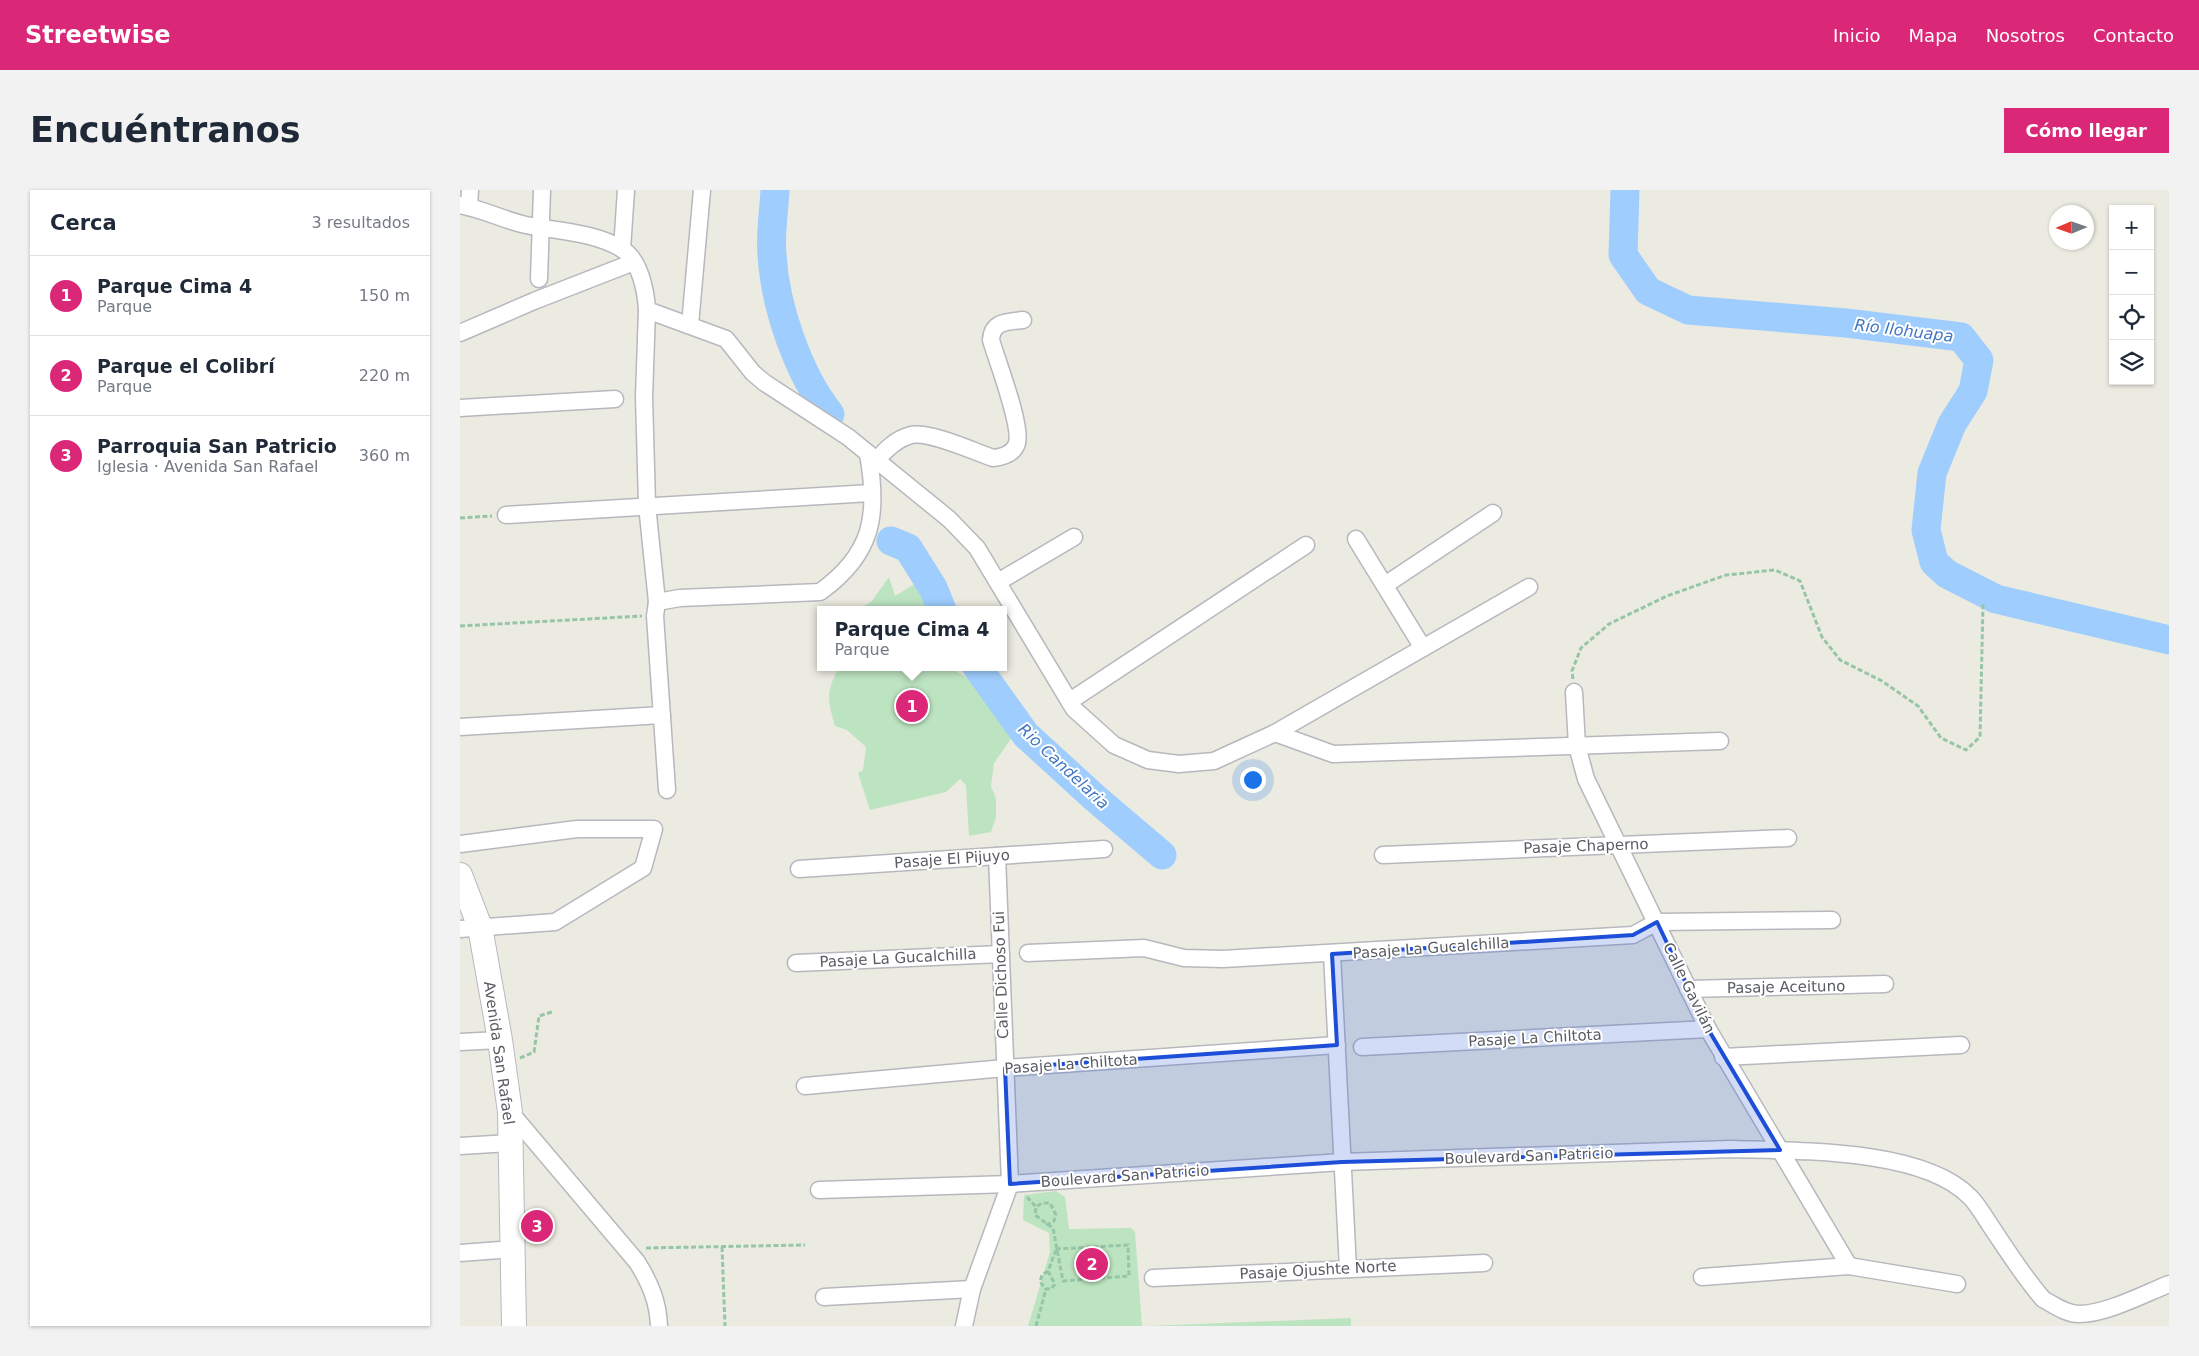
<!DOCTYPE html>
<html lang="es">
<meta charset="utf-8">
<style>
body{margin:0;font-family:"DejaVu Sans",sans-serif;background:#f2f2f3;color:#1f2937}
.controls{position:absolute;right:15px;top:15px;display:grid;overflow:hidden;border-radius:0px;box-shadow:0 1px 4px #0004}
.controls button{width:45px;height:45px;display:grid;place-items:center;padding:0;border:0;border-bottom:1px solid #e0e1e3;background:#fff;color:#1f2937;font:25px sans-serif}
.compass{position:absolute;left:1589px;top:15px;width:45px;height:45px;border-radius:50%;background:#fff;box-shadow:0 1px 4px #0004;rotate:268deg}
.you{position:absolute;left:792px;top:589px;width:18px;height:18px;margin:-12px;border:4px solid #fff;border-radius:50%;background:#1a73e8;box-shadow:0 0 0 8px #1a73e833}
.badge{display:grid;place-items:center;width:32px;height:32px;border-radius:50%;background:#db2777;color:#fff;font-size:16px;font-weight:700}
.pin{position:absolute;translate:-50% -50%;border:2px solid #fff;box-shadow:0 1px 5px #0006}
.popup{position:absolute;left:357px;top:416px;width:190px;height:65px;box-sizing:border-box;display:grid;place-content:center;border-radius:0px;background:#fff;filter:drop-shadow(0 1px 4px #0005);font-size:16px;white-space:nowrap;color:#747a83}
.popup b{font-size:19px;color:#1f2937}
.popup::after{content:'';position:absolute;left:50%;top:100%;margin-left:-10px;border:10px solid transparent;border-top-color:#fff}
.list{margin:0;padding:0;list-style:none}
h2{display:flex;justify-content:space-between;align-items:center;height:65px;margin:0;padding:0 20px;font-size:21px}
h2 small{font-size:16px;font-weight:400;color:#747a83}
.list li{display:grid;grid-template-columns:32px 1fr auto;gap:15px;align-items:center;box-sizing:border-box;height:80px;padding:0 20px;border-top:1px solid #e0e1e3}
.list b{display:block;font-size:19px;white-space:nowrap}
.list p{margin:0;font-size:16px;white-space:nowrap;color:#747a83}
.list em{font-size:16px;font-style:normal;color:#747a83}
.icon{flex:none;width:28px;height:28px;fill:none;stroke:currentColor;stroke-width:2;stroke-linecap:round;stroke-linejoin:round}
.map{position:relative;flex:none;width:1709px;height:1136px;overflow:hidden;border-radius:0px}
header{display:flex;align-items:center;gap:30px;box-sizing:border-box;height:70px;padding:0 25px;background:#db2777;color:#fff}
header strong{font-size:24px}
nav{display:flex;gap:28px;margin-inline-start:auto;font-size:18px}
.intro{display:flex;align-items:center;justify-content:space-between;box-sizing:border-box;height:120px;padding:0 30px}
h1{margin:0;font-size:35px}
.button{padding:12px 22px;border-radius:0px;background:#db2777;color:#fff;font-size:18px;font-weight:700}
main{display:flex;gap:30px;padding:0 30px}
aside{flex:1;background:#fff;border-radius:0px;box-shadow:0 1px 4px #0004}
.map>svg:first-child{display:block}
.park{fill:#bde4c0}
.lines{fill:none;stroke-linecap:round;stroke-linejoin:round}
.river{stroke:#9fcdfe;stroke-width:29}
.street-casing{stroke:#b6b8bd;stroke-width:19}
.secondary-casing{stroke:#b7b9bf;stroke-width:26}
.path{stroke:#96c5a7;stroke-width:3;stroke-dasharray:5 2.5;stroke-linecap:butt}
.street{stroke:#fff;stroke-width:16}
.secondary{stroke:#fff;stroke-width:24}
.marked{fill:#1d4ed8;fill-opacity:0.2;stroke:#1d4ed8;stroke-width:4;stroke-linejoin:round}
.labels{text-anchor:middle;stroke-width:4;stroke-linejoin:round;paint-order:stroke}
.street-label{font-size:15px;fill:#595c62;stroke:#fff}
.water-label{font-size:16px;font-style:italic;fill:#4376c0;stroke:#fff}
</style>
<header>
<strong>Streetwise</strong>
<nav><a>Inicio</a><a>Mapa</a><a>Nosotros</a><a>Contacto</a></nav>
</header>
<div class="intro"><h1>Encuéntranos</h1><a class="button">Cómo llegar</a></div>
<main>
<aside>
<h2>Cerca<small>3 resultados</small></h2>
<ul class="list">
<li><span class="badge">1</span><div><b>Parque Cima 4</b><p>Parque</p></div><em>150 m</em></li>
<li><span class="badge">2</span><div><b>Parque el Colibrí</b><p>Parque</p></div><em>220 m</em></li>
<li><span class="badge">3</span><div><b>Parroquia San Patricio</b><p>Iglesia · Avenida San Rafael</p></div><em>360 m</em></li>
</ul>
</aside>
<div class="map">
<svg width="1709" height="1136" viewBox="0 0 1709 1136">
<rect width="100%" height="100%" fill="#ecebe1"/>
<g class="park">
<polygon points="468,386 479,411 472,415 475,420 397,420 411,412 429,387 435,406"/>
<path d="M379,477H488L511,490L533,514L551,549L534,573L531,596L536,609V627L531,642L509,646L506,595L500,589L486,602L410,620L398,583L403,580L406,557L387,540L375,536C367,509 366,502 379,477Z"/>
<polygon points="596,1001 605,1007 609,1039 671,1038 675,1042 682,1136 568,1136 590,1062 589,1043 563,1030 564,1005"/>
<polygon points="891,1128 891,1136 688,1136"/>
</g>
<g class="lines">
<g class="river">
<path d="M315,0C314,21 310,44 312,65C315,116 338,184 370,224"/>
<polyline points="1165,0 1163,65 1188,101 1228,120 1386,133 1501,147 1519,170 1513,201 1492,234 1472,283 1466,340 1474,372 1487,384 1536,409 1709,450"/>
<polyline points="431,351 448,358 473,398 482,420"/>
<polyline points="517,477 566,545 635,608 702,665"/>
</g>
<g class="street-casing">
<g id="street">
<path d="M0,15C23,19 43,30 66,35C96,41 135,42 162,59C180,70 186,101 187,120L266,149L293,183L305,193L388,247L489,329L517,358L614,519L654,555L688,570L719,574L754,571L815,543L1069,397"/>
<polyline points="9,17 10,0"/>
<polyline points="162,59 166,0"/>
<polyline points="79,89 82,0"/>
<polyline points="187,120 184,207 187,315 197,412 195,426 207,600"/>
<polyline points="230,135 242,0"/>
<polyline points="0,143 74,111 174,72"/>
<polyline points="0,218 155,209"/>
<path d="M417,270C426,259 436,249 451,245C469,241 513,261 533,268C542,267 554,264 557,253C562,235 537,171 531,150C532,131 547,132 563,130"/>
<polyline points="46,325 411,303"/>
<polyline points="896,349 963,458"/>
<polyline points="538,392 614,347"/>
<polyline points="925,395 1033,323"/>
<path d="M197,412L220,408L360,402C413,364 419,325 408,264"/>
<polyline points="1114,502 1117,556 1126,589 1248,839 1389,1076"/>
<polyline points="610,511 846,355"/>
<polyline points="0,537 202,525"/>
<polyline points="815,543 873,564 1260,551"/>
<polyline points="0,654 117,639 194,639 183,678 95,732 0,739"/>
<polyline points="923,665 1328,648"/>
<polyline points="339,679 644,659"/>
<polyline points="568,763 684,758 724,768 763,769 1173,745 1197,732 1372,730"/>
<polyline points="872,764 888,1079"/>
<polyline points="336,773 541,764"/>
<polyline points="1228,799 1425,794"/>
<polyline points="0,852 40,850"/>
<polyline points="902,857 1248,839"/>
<polyline points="1263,867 1501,855"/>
<polyline points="345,896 545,878 877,855"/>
<path d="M50,922L177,1072C190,1093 198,1111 199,1136"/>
<polyline points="0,956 50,953"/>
<path d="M359,1000L550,994L882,972L1270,959C1336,961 1463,958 1510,1007C1518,1015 1524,1026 1530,1035C1547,1060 1563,1086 1583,1109C1594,1115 1606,1124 1619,1124C1646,1124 1684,1104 1709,1094"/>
<polyline points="0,1063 52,1059"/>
<polyline points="1242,1087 1389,1076 1497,1094"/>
<polyline points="693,1088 1024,1073"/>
<polyline points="364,1107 512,1099"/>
<polyline points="504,1136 512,1099 550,994 537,666"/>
</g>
</g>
<g class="secondary-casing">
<polyline id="secondary" points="0,685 20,737 40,850 50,922 54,1136"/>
</g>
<g class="path">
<polyline points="0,328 32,326"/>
<polyline points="0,436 182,426"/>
<polyline points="1113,489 1112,481 1121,458 1149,434 1207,406 1266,385 1315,380 1340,391 1362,447 1380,470 1422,491 1458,516 1481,548 1506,560 1520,547 1523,414"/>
<polyline points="60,868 74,862 79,826 92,822"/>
<polyline points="567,1007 576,1017"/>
<polyline points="586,1035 594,1031 596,1025 590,1013 582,1013 576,1017 575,1025 593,1038 603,1091 669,1086 668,1055 596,1059"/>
<polyline points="262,1057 265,1136"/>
<polyline points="186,1058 345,1055"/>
<polyline points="588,1081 582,1085 580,1092 586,1099 591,1099 595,1094 588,1081 596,1060"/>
<polyline points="576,1136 586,1099"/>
</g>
<use href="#street" class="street"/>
<use href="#secondary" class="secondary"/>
</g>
<path class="marked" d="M1197,732L1248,839L1320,960L882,972L550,994L545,878L877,855L872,764L1173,745Z"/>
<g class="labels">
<g class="street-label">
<text transform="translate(1126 656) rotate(-2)" y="5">Pasaje Chaperno</text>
<text transform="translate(492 669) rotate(-4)" y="5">Pasaje El Pijuyo</text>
<text transform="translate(971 758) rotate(-4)" y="5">Pasaje La Gucalchilla</text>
<text transform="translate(438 768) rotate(-3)" y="5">Pasaje La Gucalchilla</text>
<text transform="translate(541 785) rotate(-92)" y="5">Calle Dichoso Fui</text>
<text transform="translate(1326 797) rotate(-1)" y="5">Pasaje Aceituno</text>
<text transform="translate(1229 798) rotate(64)" y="5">Calle Gavilán</text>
<text transform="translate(1075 848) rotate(-3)" y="5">Pasaje La Chiltota</text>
<text transform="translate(39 863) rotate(82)" y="5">Avenida San Rafael</text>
<text transform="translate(611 874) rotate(-4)" y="5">Pasaje La Chiltota</text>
<text transform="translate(1069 966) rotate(-2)" y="5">Boulevard San Patricio</text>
<text transform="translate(665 986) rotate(-4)" y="5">Boulevard San Patricio</text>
<text transform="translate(858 1080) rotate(-3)" y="5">Pasaje Ojushte Norte</text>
</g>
<g class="water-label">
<text transform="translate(1444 140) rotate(7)" y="6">Río Ilohuapa</text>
<text transform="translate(604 576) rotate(43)" y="6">Rio Candelaria</text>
</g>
</g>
</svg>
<div class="controls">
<button>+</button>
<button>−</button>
<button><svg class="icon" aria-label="locate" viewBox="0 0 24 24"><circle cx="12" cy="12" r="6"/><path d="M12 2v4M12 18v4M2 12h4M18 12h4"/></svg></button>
<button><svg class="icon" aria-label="layers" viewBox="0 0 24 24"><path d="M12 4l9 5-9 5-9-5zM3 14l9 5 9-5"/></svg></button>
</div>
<svg class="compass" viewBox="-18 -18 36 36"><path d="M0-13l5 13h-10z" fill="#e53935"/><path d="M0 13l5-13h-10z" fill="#747a83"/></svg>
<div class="you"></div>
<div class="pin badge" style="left:452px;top:516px">1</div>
<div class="popup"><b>Parque Cima 4</b>Parque</div>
<div class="pin badge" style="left:632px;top:1074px">2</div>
<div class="pin badge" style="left:77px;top:1036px">3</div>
</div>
</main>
